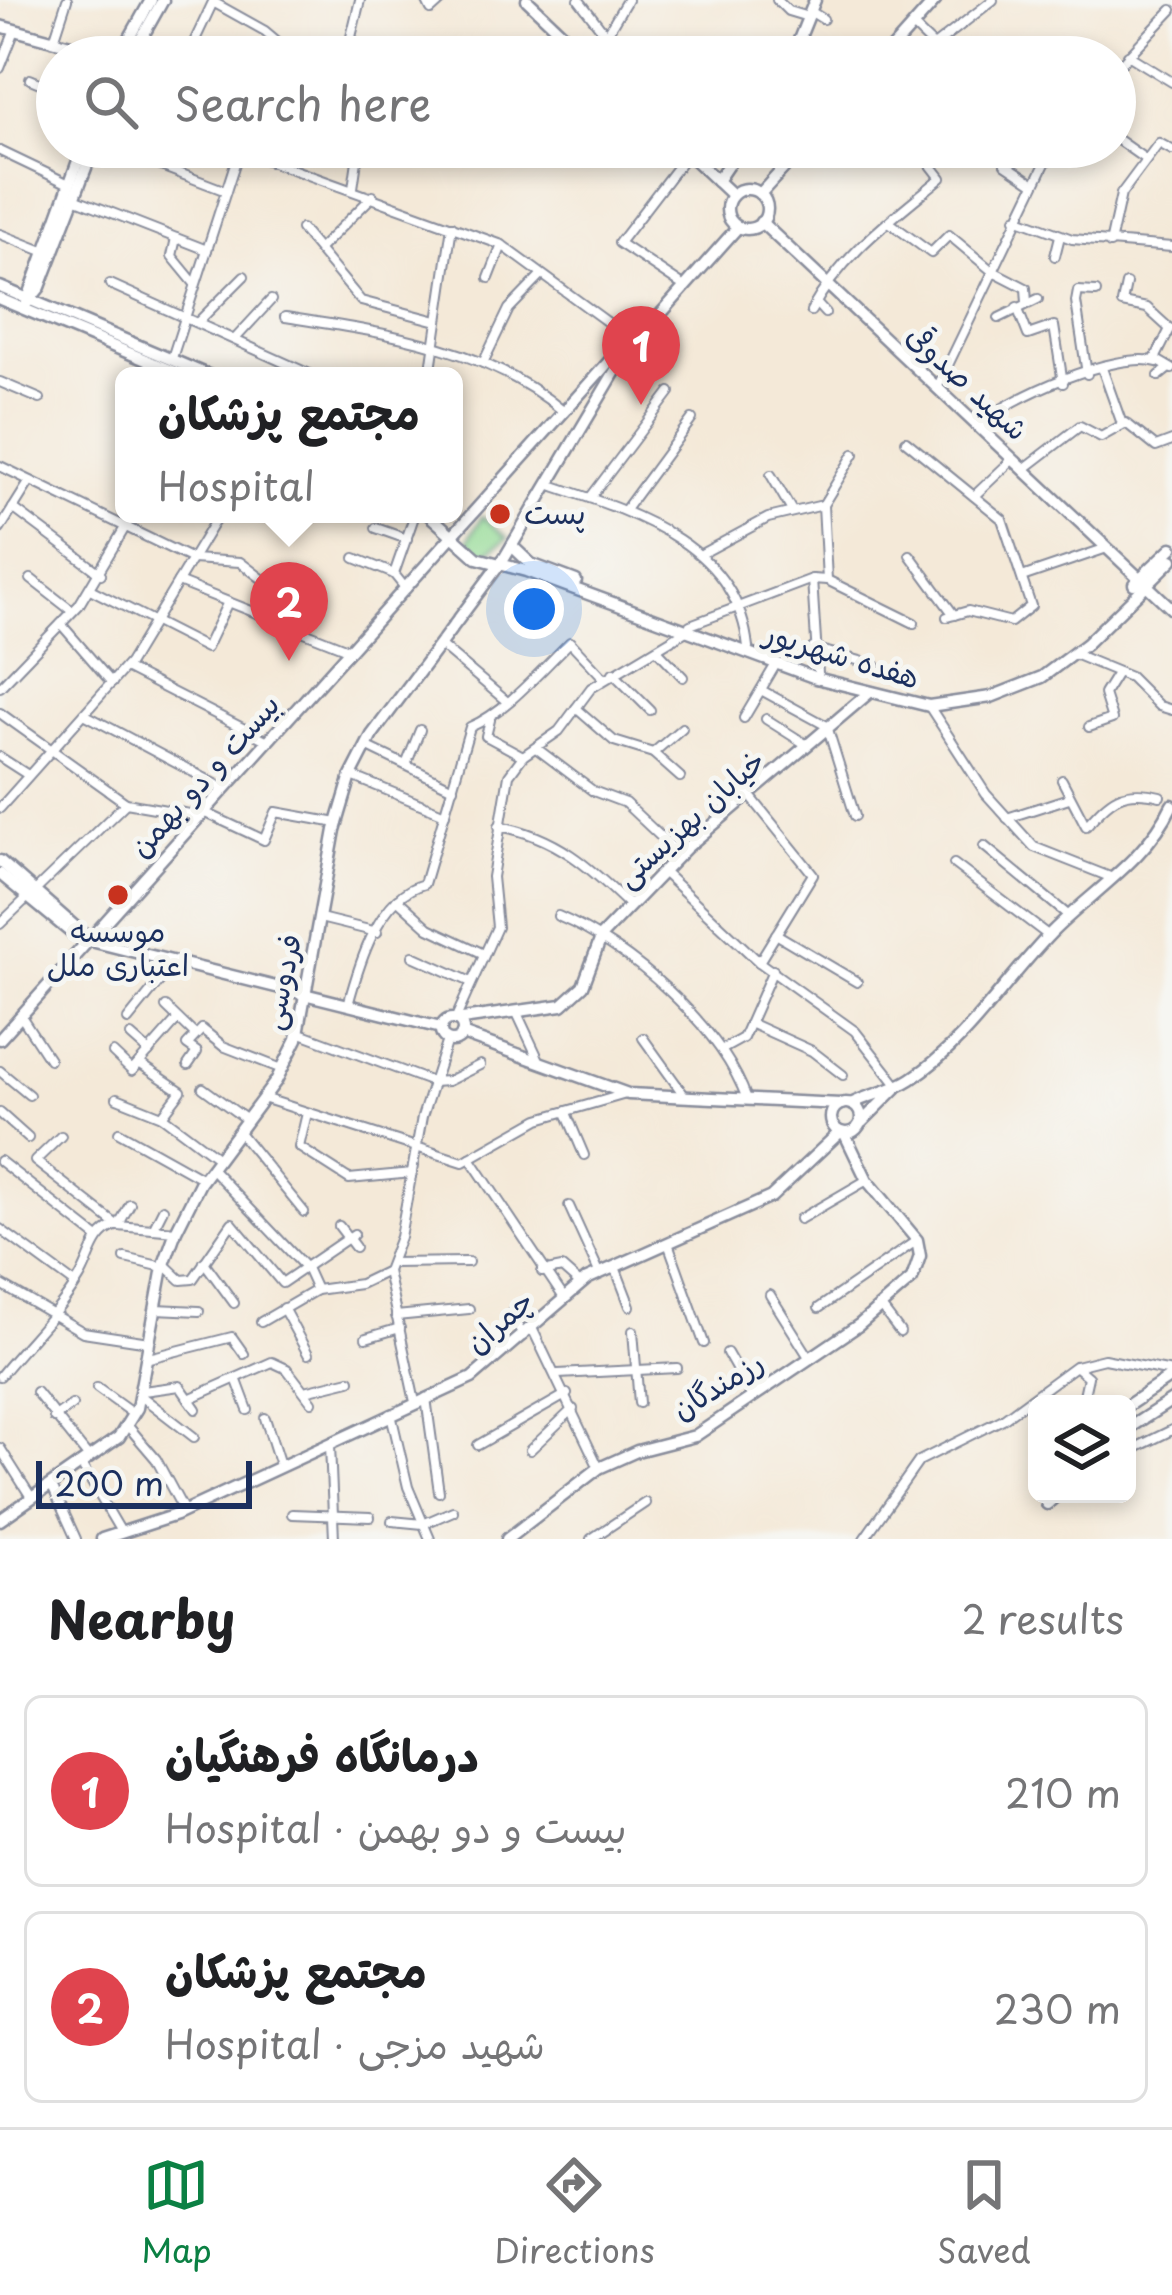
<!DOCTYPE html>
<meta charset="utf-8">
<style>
body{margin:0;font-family:"Playpen Sans","Playpen Sans Arabic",sans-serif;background:#f6f6f6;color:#202124}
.controls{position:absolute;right:36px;bottom:36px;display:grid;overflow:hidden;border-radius:18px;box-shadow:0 6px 18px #0003}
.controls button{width:108px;height:108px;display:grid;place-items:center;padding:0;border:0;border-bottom:3px solid #e0e0e0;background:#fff;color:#202124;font:60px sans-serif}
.scale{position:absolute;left:36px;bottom:30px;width:216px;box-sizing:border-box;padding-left:12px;border:6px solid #1b2f5e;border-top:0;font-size:33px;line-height:42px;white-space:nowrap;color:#1b2f5e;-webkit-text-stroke:9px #f6f6f2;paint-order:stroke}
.you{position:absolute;left:534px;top:609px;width:42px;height:42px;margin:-30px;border:9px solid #fff;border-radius:50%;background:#1a73e8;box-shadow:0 0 0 18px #1a73e833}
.badge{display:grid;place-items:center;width:78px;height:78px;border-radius:50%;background:#0b8043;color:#fff;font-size:39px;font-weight:700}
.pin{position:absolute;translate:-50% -99px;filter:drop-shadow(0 3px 6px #0008)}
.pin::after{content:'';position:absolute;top:63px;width:42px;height:36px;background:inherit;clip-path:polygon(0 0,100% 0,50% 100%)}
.popup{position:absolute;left:115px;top:367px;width:348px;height:156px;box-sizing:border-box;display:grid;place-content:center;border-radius:18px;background:#fff;filter:drop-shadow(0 3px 9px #0005);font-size:39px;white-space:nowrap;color:#757577}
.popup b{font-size:45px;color:#202124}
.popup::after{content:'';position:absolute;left:50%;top:100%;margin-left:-24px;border:24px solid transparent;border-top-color:#fff}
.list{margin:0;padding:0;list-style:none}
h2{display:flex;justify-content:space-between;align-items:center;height:156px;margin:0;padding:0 48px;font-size:51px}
h2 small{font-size:39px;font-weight:400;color:#757577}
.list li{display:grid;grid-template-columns:78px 1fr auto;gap:36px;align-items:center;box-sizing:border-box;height:192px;margin:0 24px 24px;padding:0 24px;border:3px solid #e0e0e0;border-radius:18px}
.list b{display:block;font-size:45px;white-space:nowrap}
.list p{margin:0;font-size:39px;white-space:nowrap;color:#757577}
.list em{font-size:39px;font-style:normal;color:#757577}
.icon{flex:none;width:66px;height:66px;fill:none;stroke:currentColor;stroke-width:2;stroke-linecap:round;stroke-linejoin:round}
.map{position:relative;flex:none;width:1172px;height:1539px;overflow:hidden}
.search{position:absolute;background:#fff;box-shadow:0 6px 18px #0003;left:36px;right:36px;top:36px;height:132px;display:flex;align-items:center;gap:30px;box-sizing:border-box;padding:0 42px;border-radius:66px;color:#757577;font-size:45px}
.sheet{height:588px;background:#fff}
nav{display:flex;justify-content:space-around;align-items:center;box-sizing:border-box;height:168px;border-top:3px solid #e0e0e0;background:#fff;font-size:33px;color:#757577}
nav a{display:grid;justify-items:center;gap:6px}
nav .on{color:#0b8043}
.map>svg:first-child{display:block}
.green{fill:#94db95;stroke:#58857a;stroke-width:3}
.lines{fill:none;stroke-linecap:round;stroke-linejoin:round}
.street-casing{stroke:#888c9b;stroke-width:12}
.secondary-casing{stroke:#888c9b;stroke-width:15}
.street{stroke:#fff;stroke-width:8}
.secondary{stroke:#fff;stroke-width:10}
.poi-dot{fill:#c8321e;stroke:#f6f6f2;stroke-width:4.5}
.labels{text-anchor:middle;stroke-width:10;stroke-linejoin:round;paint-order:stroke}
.street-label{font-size:30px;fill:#1b2f5e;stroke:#f6f6f2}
.poi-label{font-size:30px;fill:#1b2f5e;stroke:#f6f6f2;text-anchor:start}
</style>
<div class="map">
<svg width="1172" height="1539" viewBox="0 0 1172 1539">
<rect width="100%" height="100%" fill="#f6f6f2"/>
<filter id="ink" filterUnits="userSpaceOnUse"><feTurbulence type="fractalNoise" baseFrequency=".00833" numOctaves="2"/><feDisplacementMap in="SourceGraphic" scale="24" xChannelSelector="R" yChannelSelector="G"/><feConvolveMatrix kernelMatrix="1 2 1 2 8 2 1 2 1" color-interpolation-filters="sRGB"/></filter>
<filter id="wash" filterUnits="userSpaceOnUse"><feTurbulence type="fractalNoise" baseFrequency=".004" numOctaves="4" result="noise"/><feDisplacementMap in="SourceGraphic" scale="48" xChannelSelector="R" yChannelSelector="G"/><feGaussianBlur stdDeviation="2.7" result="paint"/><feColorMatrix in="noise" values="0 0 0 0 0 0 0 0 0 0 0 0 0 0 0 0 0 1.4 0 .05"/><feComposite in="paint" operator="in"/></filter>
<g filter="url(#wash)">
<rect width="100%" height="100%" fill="#f4e9d8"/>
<polygon class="green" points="482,516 508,538 483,556 468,541"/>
</g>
<g filter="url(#ink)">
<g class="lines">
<g class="street-casing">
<g id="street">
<polyline points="360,0 351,37 367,57"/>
<polyline points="426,0 431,10 442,0"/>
<polyline points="579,0 606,35 590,57"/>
<polyline points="777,0 788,11 808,17"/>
<polyline points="810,11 823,19"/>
<polyline points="913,26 945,57"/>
<polyline points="606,35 627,0"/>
<polyline points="54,40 67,0"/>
<polyline points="934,46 993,0"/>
<polyline points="1128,55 1172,82"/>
<polyline points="187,57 213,2 265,31 296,57"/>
<polyline points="505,57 508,50 571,56 578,48"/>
<polyline points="0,68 15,30"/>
<polyline points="1115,70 1172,10"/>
<polyline points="30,79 57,90"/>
<polyline points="1115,138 1145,159"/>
<polyline points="111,147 226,191"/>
<polyline points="239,150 502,245 629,338"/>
<polyline points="0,151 69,184"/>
<polyline points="1005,164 1032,182"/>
<polyline points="353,188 359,147"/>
<polyline points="74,198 207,250"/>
<polyline points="1016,218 1072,239 1172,247"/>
<polyline points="889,222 931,253 949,235 991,270 1026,288 1027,303"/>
<polyline points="301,229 361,301 437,321"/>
<polyline points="0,234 43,251"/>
<polyline points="176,238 172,256 195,284"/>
<polyline points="1110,244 1121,194 1159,143 1172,150"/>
<polyline points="319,249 373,196"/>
<polyline points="1055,256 1060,236"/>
<polyline points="489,278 502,245"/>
<polyline points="679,283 619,243 688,153"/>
<polyline points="110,284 314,376"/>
<polyline points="1126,284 1122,303 1147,308 1170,329 1155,359 1172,369"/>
<polyline points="816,303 825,313"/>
<polyline points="1017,307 1028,335 1054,326 1063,383"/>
<path d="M811,311C841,255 893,218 941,178L917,147"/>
<path d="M285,317C381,332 487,346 563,411"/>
<polyline points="999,318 1038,299"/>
<polyline points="198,322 244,276"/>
<polyline points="235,339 271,300"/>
<polyline points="172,358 240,148"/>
<polyline points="483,363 509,309 541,276"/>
<polyline points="1102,368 1122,424"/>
<polyline points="1087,374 1076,302 1078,291 1096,292"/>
<polyline points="430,376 452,226"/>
<polyline points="1159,376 1169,368"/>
<polyline points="0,382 40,399"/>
<polyline points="937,388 1053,147"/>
<path d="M978,426C1009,397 1117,350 1157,362"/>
<polyline points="906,441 1002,519 1031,606 1011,622 968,611 947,617"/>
<polyline points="0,466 192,559 240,562 282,594 271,621"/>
<polyline points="1024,469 1080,426 1101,437 1126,423 1156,447 1172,441"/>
<polyline points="771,475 792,511"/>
<path d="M548,484C632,512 737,543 748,647"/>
<polyline points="974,496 1013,459"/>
<polyline points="590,498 670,392"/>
<polyline points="13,508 101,574"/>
<polyline points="625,510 692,419"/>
<polyline points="376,528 407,539"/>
<polyline points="0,529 30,481"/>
<polyline points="703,553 768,518 823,505"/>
<polyline points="910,555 954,615"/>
<polyline points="355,558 394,574"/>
<polyline points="1022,577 1107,548"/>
<polyline points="31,579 72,611"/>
<polyline points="812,579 818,673"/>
<polyline points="827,580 823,505 854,454"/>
<polyline points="178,582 350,650"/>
<polyline points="90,589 206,648 227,604"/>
<polyline points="406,589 394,574 415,514"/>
<polyline points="61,624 112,683"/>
<polyline points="690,625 812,579 827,580 914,623"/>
<polyline points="440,645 505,700"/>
<polyline points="813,648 875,665"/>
<polyline points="658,651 683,677"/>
<polyline points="1074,654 1130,677 1159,706 1172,710"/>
<polyline points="125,668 268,741"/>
<polyline points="613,673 650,710"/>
<polyline points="0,687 79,605 133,514"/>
<polyline points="761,690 827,726 855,816"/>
<polyline points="929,706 986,794 1034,847 1110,877"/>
<polyline points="576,708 614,741 653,753 680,777"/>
<polyline points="0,713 126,803 201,816"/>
<polyline points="84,714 225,789"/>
<polyline points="744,718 776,664"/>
<polyline points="766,719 807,745"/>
<polyline points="490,720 486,736 523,756"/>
<polyline points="1089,727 1112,719 1104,694 1117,673"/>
<polyline points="366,746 453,788"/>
<polyline points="536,748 593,791 625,803 680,855"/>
<polyline points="653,753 682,728"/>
<polyline points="0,757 28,775"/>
<polyline points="406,765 420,730"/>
<polyline points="352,776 445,814"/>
<path d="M1062,780L1086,826C1111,798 1122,787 1160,796"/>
<polyline points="751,797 813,874 759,962"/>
<polyline points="0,808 129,663 219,514"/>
<polyline points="204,812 264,840 276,812 337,823"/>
<polyline points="1007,818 1069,798"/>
<path d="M499,826C556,836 590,867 630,906"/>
<polyline points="984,846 1069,916"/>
<polyline points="954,864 1049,936"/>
<polyline points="663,872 759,962 855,1031 898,1086"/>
<polyline points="35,891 126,803"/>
<polyline points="397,899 429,928 484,954"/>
<path d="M558,916C629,946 720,1025 747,1099"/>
<polyline points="320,918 377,932"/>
<polyline points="0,924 26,899"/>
<polyline points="776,934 857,982"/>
<polyline points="413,956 471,982"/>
<path d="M348,1005C359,964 379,895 424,884L470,727C507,711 540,671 570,642L604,678"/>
<polyline points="166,1007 193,1033"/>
<polyline points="517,1013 539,1060"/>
<polyline points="21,1016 49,1059"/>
<polyline points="128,1020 175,962"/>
<polyline points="455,1020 497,927 492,877 509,775 523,756 559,731 591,688 686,631"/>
<polyline points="752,1024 812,1051 843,1075"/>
<polyline points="298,1032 432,1082 448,1081 480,1065"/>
<polyline points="131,1036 149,1052"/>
<polyline points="643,1038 684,1095"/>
<polyline points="723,1049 743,1038 773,970"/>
<polyline points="113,1053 132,1071 178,1019"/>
<polyline points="139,1063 181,1091 162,1116"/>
<polyline points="188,1065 197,1052 187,1045 202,1029 223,1046 282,1069"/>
<polyline points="0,1071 29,1095"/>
<polyline points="203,1088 247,1120"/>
<polyline points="117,1098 162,1116 218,1158"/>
<polyline points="263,1098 463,1162 539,1119 626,1094"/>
<polyline points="0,1113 28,1138"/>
<polyline points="307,1113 299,1147 349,1179 412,1173"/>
<polyline points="567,1115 584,1155"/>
<polyline points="238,1131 304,1212"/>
<polyline points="119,1132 203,1179"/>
<polyline points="61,1136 35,1161 118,1226 176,1231"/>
<polyline points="470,1158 564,1298"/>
<polyline points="0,1161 98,1238"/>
<polyline points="211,1168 306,1268 316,1290"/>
<polyline points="569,1206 599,1272"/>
<polyline points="800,1219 867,1180"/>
<polyline points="118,1226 130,1204"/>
<polyline points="339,1226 355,1247"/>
<polyline points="0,1229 75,1284"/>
<polyline points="153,1229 163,1209"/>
<polyline points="668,1243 704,1343"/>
<polyline points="125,1258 163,1267"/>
<polyline points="204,1262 234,1303"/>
<polyline points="391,1263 468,1262"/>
<polyline points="164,1264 181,1280 193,1279 232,1223 282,1283 354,1234"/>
<polyline points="615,1267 630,1306"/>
<polyline points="387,1271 415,1402"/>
<polyline points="542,1272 562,1268 580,1284"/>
<polyline points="0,1284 83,1332 149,1342"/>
<polyline points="770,1295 809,1357"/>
<polyline points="881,1307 900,1332"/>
<polyline points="283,1308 308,1354"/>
<polyline points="819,1308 916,1241"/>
<polyline points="156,1309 199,1311"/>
<polyline points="511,1313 523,1336"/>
<polyline points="396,1316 469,1309"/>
<polyline points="261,1322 316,1290 360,1284 387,1271 400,1237 422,1117 447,1040"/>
<polyline points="532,1328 599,1468"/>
<polyline points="633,1331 639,1403"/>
<polyline points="366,1338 400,1328"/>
<polyline points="727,1353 751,1395"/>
<polyline points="149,1358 232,1337 244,1354"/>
<polyline points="1076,1366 1104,1359 1172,1372"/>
<polyline points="558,1374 677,1368"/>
<path d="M0,1376C26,1343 57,1315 79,1279C91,1260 93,1233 116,1226"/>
<polyline points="236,1378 248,1410"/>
<polyline points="97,1388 133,1414"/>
<polyline points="143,1391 180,1386 196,1409"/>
<polyline points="305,1391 350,1380"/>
<polyline points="36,1392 89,1458"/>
<polyline points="141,1396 194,1437"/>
<polyline points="426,1398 439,1492"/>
<polyline points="189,1399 272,1362 287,1369 312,1402"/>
<polyline points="391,1414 408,1487 430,1539"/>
<polyline points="54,1418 72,1405"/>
<polyline points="265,1418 280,1465"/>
<polyline points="127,1425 156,1459 184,1511"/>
<polyline points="330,1445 334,1539"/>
<polyline points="478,1445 567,1394"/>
<polyline points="0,1448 31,1497"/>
<polyline points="530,1450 573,1409"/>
<polyline points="1127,1452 1172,1430"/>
<polyline points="81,1464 121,1532"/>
<polyline points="51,1484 76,1539"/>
<polyline points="292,1514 370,1517"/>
<polyline points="392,1521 423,1524 453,1511"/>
<polyline points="591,1539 645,1503"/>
<polyline points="864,1539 919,1461 1003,1419 1075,1366 1088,1377 1082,1404"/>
</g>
</g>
<g class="secondary-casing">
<g id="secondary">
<polyline points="527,0 587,57"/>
<polyline points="0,26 115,57"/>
<polyline points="119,57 151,0"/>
<polyline points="131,57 163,0"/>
<polyline points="792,57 815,0"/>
<polyline points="885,57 936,0"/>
<polyline points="681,147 732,195"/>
<polyline points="717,181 740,147"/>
<circle cx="747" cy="209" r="20"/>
<polyline points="760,194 803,147"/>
<polyline points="761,222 1172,609"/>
<polyline points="0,287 210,376"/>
<polyline points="29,296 83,147"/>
<polyline points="0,299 184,376"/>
<polyline points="27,303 40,287 94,147"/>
<polyline points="428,514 477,558 526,571 816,678 929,706 991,697 1042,677 1086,644 1172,560"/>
<polyline points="512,546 531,564 576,581"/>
<polyline points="1134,584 1172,548"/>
<polyline points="0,861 89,939"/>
<polyline points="0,874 74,935 91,941 441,1028"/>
<circle cx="452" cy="1030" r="11"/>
<polyline points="455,1020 562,1005 583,986 602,935 686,848 870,692"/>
<polyline points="462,1034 628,1094 841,1104"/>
<polyline points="0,1039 631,337"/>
<circle cx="846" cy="1118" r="15"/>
<path d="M851,1104C870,1094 893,1091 911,1079C968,1042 1005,980 1052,932C1093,891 1147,859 1172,805"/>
<polyline points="862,1122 896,1088"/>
<polyline points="1127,1406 1172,1376"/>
<polyline points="1127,1429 1172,1400"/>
<polyline points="1047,1504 1058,1494"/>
<polyline points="0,1520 119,1437 137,1408 163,1267 176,1231 200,1183 276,1081 297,1039 335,830 351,776 372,735 505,557 626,353 738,227"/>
<polyline points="102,1539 176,1515 472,1378 587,1279 771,1197 840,1132"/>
<polyline points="507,1539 599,1468 637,1451 695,1436 859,1325 912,1279 920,1256 917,1240 867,1180 845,1134"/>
</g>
</g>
<use href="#street" class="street"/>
<use href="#secondary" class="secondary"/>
</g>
</g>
<g class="poi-dot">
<circle cx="500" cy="514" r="12"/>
<circle cx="118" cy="895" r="12"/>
</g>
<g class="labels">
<g class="street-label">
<text transform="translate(967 383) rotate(43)" y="10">شهید صدوقی</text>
<text transform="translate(842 656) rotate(17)" y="10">هفده شهریور</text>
<text transform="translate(205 776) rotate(-48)" y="10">بیست و دو بهمن</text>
<text transform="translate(691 819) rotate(-42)" y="10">خیابان بهزیستی</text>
<text transform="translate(282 982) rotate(-78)" y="10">فردوسی</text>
<text transform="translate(500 1322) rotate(-41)" y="10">چمران</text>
<text transform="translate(718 1386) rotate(-32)" y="10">رزمندگان</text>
</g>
<g class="poi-label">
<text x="524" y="524">پست</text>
<text x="118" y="942" text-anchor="middle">موسسه<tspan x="118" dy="34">اعتباری ملل</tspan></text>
</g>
</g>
</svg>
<div class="controls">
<button><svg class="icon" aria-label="layers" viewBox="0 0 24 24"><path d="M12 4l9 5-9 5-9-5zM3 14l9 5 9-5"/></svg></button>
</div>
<div class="scale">200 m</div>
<div class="you"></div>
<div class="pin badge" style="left:641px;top:405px;background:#e0444e">1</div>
<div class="pin badge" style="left:289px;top:661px;background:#e0444e">2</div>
<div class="popup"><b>مجتمع پزشکان</b>Hospital</div>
<div class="search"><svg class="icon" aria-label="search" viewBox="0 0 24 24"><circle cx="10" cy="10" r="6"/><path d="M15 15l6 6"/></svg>Search here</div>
</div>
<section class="sheet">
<h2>Nearby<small>2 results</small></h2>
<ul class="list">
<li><span class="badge" style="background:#e0444e">1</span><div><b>درمانگاه فرهنگیان</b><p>Hospital · بیست و دو بهمن</p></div><em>210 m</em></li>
<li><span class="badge" style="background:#e0444e">2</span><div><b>مجتمع پزشکان</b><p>Hospital · شهید مزجی</p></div><em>230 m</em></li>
</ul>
</section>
<nav>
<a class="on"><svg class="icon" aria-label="map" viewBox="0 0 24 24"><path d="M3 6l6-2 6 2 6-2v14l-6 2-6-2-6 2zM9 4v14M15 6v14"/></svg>Map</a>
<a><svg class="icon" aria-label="directions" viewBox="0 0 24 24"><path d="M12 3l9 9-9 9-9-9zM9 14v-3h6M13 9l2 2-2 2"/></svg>Directions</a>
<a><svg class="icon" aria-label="saved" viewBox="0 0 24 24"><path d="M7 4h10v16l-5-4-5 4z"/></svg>Saved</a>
</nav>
